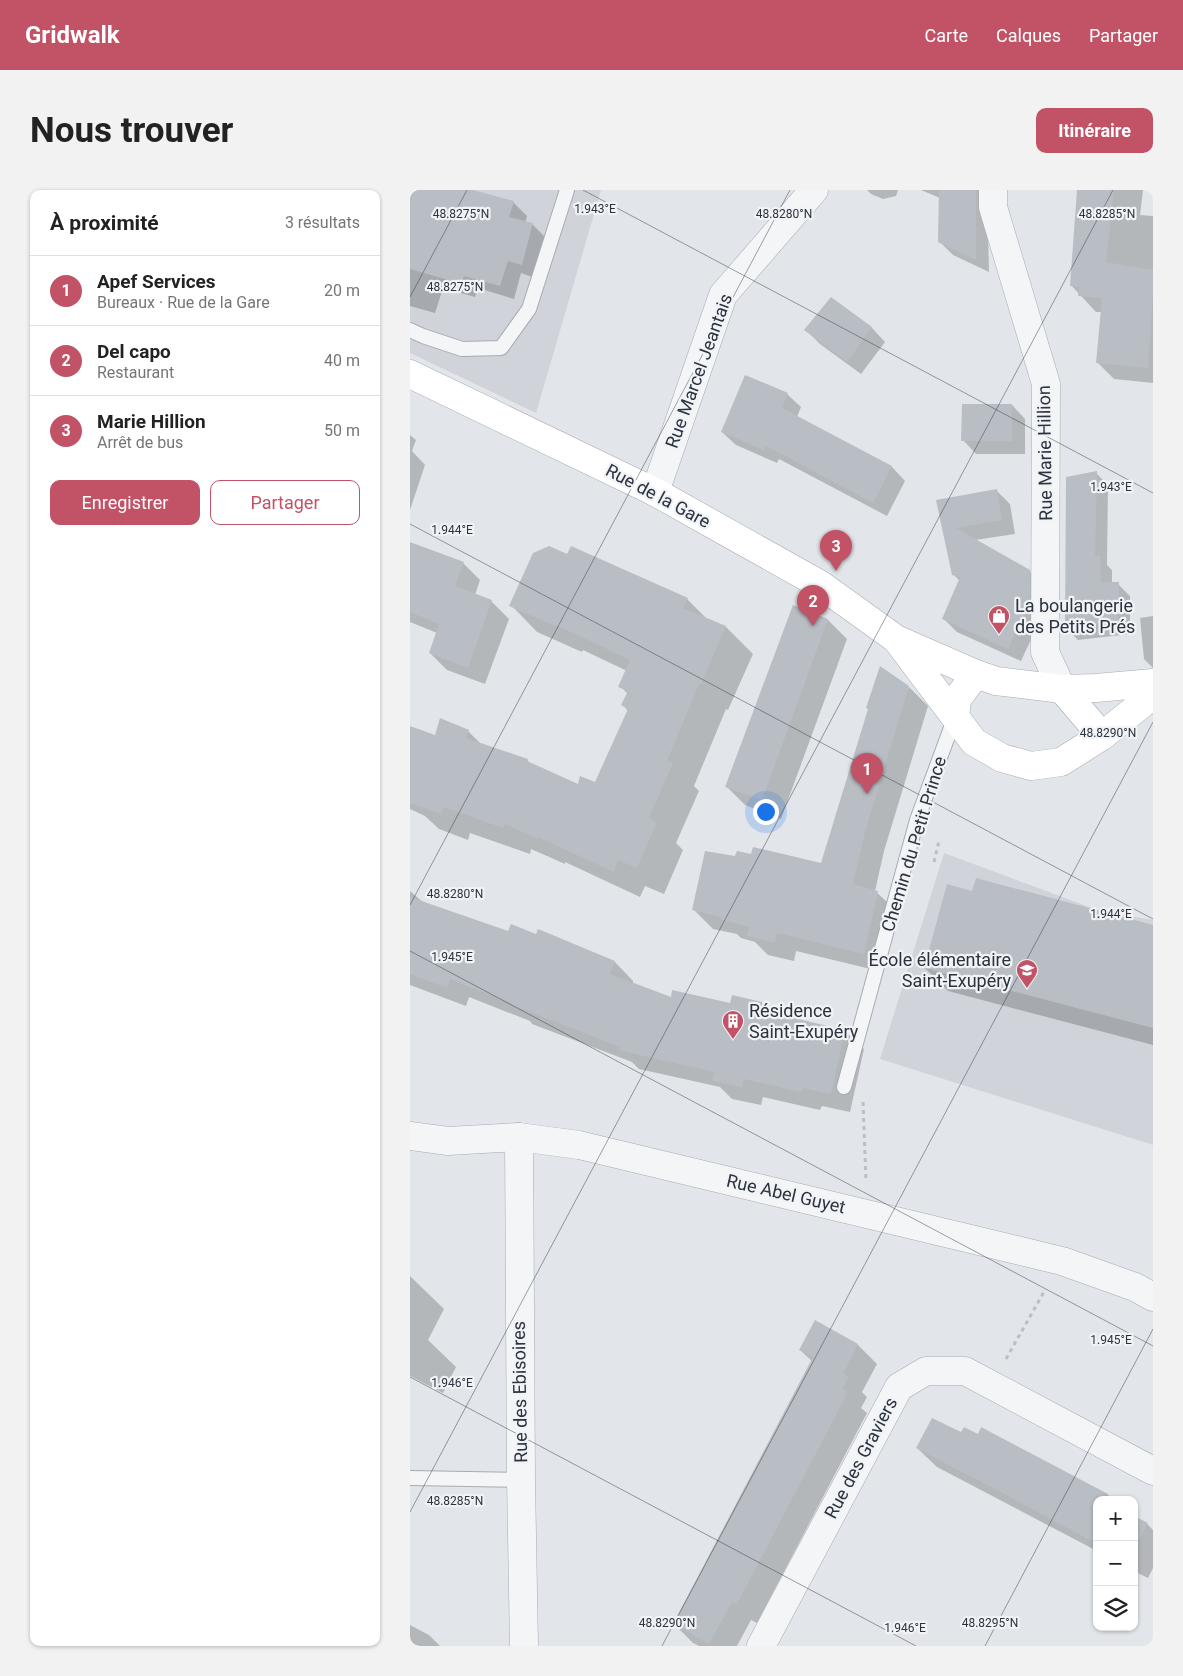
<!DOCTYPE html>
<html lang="fr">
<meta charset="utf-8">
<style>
body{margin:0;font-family:Roboto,sans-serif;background:#f2f2f2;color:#222}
.controls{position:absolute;right:15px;bottom:15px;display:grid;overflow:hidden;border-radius:10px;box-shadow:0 1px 4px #0004}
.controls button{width:45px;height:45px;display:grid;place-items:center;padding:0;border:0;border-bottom:1px solid #e0e0e0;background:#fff;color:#222;font:25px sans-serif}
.you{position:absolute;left:355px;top:621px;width:18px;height:18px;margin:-12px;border:4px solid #fff;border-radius:50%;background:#1a73e8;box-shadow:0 0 0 8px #1a73e833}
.badge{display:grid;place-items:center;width:32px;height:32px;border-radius:50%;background:#c25265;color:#fff;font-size:16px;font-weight:700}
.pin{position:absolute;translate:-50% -41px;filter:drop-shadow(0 1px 2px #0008)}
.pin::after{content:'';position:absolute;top:26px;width:18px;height:15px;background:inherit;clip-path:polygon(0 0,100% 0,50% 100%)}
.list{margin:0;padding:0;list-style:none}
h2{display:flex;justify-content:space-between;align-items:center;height:65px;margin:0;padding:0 20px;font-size:21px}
h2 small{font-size:16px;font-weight:400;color:#767676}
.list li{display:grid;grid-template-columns:32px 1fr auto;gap:15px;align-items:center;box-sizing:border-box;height:70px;padding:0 20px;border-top:1px solid #e0e0e0}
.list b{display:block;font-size:19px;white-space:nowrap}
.list p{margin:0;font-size:16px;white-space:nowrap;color:#767676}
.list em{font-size:16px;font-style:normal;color:#767676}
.actions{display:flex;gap:10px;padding:15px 20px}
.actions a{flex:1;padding:11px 0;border:1px solid #c25265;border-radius:10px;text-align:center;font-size:18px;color:#c25265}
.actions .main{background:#c25265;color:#fff}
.icon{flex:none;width:28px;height:28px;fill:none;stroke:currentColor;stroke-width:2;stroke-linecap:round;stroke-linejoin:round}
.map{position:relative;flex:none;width:743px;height:1456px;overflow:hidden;border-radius:10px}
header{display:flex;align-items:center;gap:30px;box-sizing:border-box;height:70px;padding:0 25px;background:#c25265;color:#fff}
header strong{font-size:24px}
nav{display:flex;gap:28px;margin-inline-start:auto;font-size:18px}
.intro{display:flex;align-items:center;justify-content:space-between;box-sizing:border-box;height:120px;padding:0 30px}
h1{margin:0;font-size:35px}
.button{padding:12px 22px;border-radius:10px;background:#c25265;color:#fff;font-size:18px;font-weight:700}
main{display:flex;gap:30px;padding:0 30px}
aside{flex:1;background:#fff;border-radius:10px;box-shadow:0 1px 4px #0004}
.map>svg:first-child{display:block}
.built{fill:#d0d4da}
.shadow{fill:#0003}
.building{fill:#b9bec5}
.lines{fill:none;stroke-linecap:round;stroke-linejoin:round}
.lane-casing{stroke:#a7acb3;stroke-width:16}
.street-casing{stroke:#a7acb3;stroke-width:29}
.secondary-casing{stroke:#a7acb3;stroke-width:29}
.path{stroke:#bcbfc3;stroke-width:3;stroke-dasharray:4 4;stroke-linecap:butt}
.lane{stroke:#f4f5f7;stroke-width:14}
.street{stroke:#f4f5f7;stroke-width:28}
.secondary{stroke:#fff;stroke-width:28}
.ticks{fill:none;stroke:#2b333f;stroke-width:1;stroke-opacity:0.45}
.labels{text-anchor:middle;stroke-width:4.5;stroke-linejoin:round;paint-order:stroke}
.street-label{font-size:18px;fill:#2b333f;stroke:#f1f3f6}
.poi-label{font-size:18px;fill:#2b333f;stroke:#f1f3f6;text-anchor:start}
.ticks-label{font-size:12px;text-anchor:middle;fill:#2b333f;stroke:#f1f3f6;stroke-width:4.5;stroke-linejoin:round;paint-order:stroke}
</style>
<header>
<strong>Gridwalk</strong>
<nav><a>Carte</a><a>Calques</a><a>Partager</a></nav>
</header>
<div class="intro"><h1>Nous trouver</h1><a class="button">Itinéraire</a></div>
<main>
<aside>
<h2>À proximité<small>3 résultats</small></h2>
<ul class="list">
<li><span class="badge">1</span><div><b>Apef Services</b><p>Bureaux · Rue de la Gare</p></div><em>20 m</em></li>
<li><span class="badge">2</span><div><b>Del capo</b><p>Restaurant</p></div><em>40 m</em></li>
<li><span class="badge">3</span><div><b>Marie Hillion</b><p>Arrêt de bus</p></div><em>50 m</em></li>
</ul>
<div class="actions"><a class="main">Enregistrer</a><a>Partager</a></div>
</aside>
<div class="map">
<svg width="743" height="1456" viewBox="0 0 743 1456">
<rect width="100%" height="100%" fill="#e2e5e9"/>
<g class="built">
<polygon points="0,0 191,0 126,223 0,163"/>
<polygon points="534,663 690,721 743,730 743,955 470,869"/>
</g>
<g class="shadow">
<polygon points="0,0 60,0 103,12 117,26 115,33 123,35 136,48 125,88 111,83 104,109 68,98 65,107 33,98 25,123 0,116"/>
<polygon points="457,0 488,0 486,6 473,9 461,4"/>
<polygon points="511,0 577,0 579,82 543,65 530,52 530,8"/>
<polygon points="669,0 733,0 730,25 743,26 743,193 704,189 687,172 692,122 686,122 661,95"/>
<polygon points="421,109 462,138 475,152 451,184 410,154 396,140"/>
<polygon points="377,204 391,217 387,227 482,277 495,291 477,326 369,269 367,273 326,255 312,242"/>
<polygon points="602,215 615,229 615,264 566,264 553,250"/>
<polygon points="0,245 6,250 2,261 15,275 0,320"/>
<polygon points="686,283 698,295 697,375 702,380 702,394 708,394 720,406 720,444 668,450 656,438"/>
<polygon points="586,300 600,314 605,344 565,350 619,381 633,395 633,424 611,471 547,442 534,429 550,391 543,384 528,311"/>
<polygon points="0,353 53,373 70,390 65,405 81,411 99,429 75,494 37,480 20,463 27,443 0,432"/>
<polygon points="158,365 277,409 297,429 316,437 343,464 318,520 316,519 284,596 289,601 266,653 273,660 254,704 235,696 230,707 155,672 155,674 121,659 120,664 60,643 58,650 29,639 15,626 0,619 0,537 25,546 58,541 71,554 117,570 122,575 168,595 186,594 218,521 213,515 218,504 210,496 217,481 173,460 172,462 127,442 101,415"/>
<polygon points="384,416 418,430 437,449 371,629 335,615 316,596"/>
<polygon points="743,426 743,478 734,469 730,428"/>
<polygon points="499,497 518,516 474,661 465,701 487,721 473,782 386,761 384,771 358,765 345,752 331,748 327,744 303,739 284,720 325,668 412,675"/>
<polygon points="0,701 15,714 99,742 127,745 129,740 205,772 223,791 223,794 262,809 321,814 351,813 362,824 435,841 454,859 440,922 412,916 410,920 353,907 351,915 322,909 310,897 229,879 222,872 122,834 120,831 59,807 56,816 0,795"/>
<polygon points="563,703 743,737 743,855 538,801 515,778"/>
<polygon points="0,1086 34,1119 18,1150 46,1177 33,1203 0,1186"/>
<polygon points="405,1132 448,1155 467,1174 452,1202 457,1207 451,1218 457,1223 347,1433 341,1430 327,1456 289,1456 283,1453 264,1434 402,1171 390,1160"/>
<polygon points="552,1244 698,1305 703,1310 687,1310 687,1361 527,1277 507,1258"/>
<polygon points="724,1327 737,1334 743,1340 743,1378 738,1388 724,1381"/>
<polygon points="0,1435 19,1445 30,1456 0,1456"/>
</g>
<g class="building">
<polygon points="0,0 63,0 104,11 99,27 123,33 112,75 98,71 90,96 54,86 52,94 0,79"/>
<polygon points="529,0 566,0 566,70 528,52"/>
<polygon points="667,0 704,0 696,72 743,80 743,104 738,178 686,173 692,108 668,106 669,97 660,96"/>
<polygon points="421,107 462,137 437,172 394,140"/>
<polygon points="335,185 378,203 372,218 482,276 463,313 356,256 354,260 311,242"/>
<polygon points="552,214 602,214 602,251 551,251"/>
<polygon points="687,281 685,366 690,366 691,392 709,392 708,432 655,438 656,287"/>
<polygon points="587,299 592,330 546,338 620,380 620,410 598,459 532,429 550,387 542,385 526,310"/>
<polygon points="0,352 54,372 45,396 82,410 58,478 19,463 29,434 0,422"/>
<polygon points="139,356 157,364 161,356 278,408 273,418 316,436 291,494 289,494 257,571 263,573 239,628 247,632 227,678 208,670 204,682 128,647 128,649 95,634 93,638 34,617 31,624 0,613 0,536 25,545 30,528 59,540 56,548 118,569 117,571 168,594 170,586 185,592 218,519 211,515 218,501 208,497 220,470 146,435 145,436 99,416 123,363"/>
<polygon points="383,415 418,429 352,610 315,597"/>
<polygon points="470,476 499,496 455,642 443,694 468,701 454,764 367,743 365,753 337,746 339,737 310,729 311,727 282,720 295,661 325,666 327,661 341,664 343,657 411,673 458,519 456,518"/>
<polygon points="566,688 743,735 743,838 514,778 537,694 562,701"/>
<polygon points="0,707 98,741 101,734 126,744 128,739 205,771 200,784 261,807 262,800 320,813 322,805 352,812 350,820 435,840 421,904 393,898 391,902 334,889 332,897 302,891 304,882 208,860 210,857 102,815 103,814 40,789 37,798 0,784"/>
<polygon points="405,1130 448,1154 433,1184 439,1187 432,1199 438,1202 327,1414 322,1412 299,1454 263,1434 403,1167 389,1160"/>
<polygon points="522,1228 551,1242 554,1237 568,1244 571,1237 698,1304 695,1310 687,1310 687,1354 591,1302 506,1258"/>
<polygon points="724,1326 738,1333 724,1359"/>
</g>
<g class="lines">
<g class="lane-casing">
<g id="lane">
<polyline points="0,140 13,146 52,159 91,158 119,119 157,0"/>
<polyline points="434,897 507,630 545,527"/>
<polyline points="0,1288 111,1290"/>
</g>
</g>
<g class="street-casing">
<g id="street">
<polyline points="583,0 583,17 636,194 635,462 652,499"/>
<polyline points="245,302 313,105 404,0"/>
<polyline points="0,946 38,951 109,947 169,955 652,1071 725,1097 743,1107"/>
<polyline points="109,947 111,1290 114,1456"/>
<polyline points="351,1456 489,1197 516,1181 555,1181 743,1281"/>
</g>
</g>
<g class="secondary-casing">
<g id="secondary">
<polyline points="0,184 245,302 411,395 486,449 566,484 586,491 652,499 686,498 743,493"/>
<polyline points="487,450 564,552 592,568 621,576 651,572 692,546 743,505"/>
<polyline points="652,499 692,546"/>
<polyline points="545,527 547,509 566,484"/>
</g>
</g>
<g class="path">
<polyline points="524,672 529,651"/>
<polyline points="453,912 456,991"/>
<polyline points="596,1169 635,1100"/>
</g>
<use href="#lane" class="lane"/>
<use href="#street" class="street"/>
<use href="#secondary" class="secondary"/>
</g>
<path class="ticks" d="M173,0L743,303M0,107L57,0M0,334L743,729M0,715L380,0M0,761L743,1156M0,1187L506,1456M0,1322L703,0M252,1456L743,532M575,1456L743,1139"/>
<defs>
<g id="shop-pin" transform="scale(1.125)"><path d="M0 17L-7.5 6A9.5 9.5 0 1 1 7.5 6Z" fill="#c25265" stroke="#f1f3f6"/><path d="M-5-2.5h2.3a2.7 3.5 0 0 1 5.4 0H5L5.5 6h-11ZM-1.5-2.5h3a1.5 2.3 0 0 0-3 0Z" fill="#fff"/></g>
<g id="school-pin" transform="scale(1.125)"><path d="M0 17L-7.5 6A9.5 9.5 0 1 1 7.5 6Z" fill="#c25265" stroke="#f1f3f6"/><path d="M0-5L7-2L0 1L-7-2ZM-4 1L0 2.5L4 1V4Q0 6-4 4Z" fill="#fff"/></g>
<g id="building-pin" transform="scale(1.125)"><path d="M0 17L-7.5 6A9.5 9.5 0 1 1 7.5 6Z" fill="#c25265" stroke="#f1f3f6"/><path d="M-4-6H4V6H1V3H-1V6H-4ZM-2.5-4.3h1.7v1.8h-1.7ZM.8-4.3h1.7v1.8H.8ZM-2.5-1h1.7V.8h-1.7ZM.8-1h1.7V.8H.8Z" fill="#fff"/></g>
</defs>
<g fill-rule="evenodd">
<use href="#shop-pin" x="589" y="426"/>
<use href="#school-pin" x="617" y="780"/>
<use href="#building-pin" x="323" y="831"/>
</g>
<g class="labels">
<g class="street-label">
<text transform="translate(289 181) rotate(-70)" y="6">Rue Marcel Jeantais</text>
<text transform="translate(635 263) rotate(-91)" y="6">Rue Marie Hillion</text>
<text transform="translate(248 306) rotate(28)" y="6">Rue de la Gare</text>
<text transform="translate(504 654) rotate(-73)" y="6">Chemin du Petit Prince</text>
<text transform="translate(376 1004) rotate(13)" y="6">Rue Abel Guyet</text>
<text transform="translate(110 1202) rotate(-91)" y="6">Rue des Ebisoires</text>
<text transform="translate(451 1268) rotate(-62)" y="6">Rue des Graviers</text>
</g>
<g class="poi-label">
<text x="605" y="422">La boulangerie<tspan x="605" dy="21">des Petits Prés</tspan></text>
<text x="601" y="776" text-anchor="end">École élémentaire<tspan x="601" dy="21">Saint-Exupéry</tspan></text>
<text x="339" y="827">Résidence<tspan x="339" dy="21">Saint-Exupéry</tspan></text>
</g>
</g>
<g class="ticks-label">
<text x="185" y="23">1.943°E</text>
<text x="51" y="28">48.8275°N</text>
<text x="374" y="28">48.8280°N</text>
<text x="697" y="28">48.8285°N</text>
<text x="45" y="101">48.8275°N</text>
<text x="701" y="301">1.943°E</text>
<text x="42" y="344">1.944°E</text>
<text x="698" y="547">48.8290°N</text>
<text x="45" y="708">48.8280°N</text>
<text x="701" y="728">1.944°E</text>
<text x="42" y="771">1.945°E</text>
<text x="701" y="1154">1.945°E</text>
<text x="42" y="1197">1.946°E</text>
<text x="45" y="1315">48.8285°N</text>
<text x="257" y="1437">48.8290°N</text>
<text x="580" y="1437">48.8295°N</text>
<text x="495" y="1442">1.946°E</text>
</g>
</svg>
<div class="controls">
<button>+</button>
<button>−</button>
<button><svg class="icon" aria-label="layers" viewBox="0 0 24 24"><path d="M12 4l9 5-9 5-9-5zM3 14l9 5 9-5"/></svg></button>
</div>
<div class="you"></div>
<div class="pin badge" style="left:457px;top:604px">1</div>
<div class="pin badge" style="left:403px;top:436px">2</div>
<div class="pin badge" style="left:426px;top:381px">3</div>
</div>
</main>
